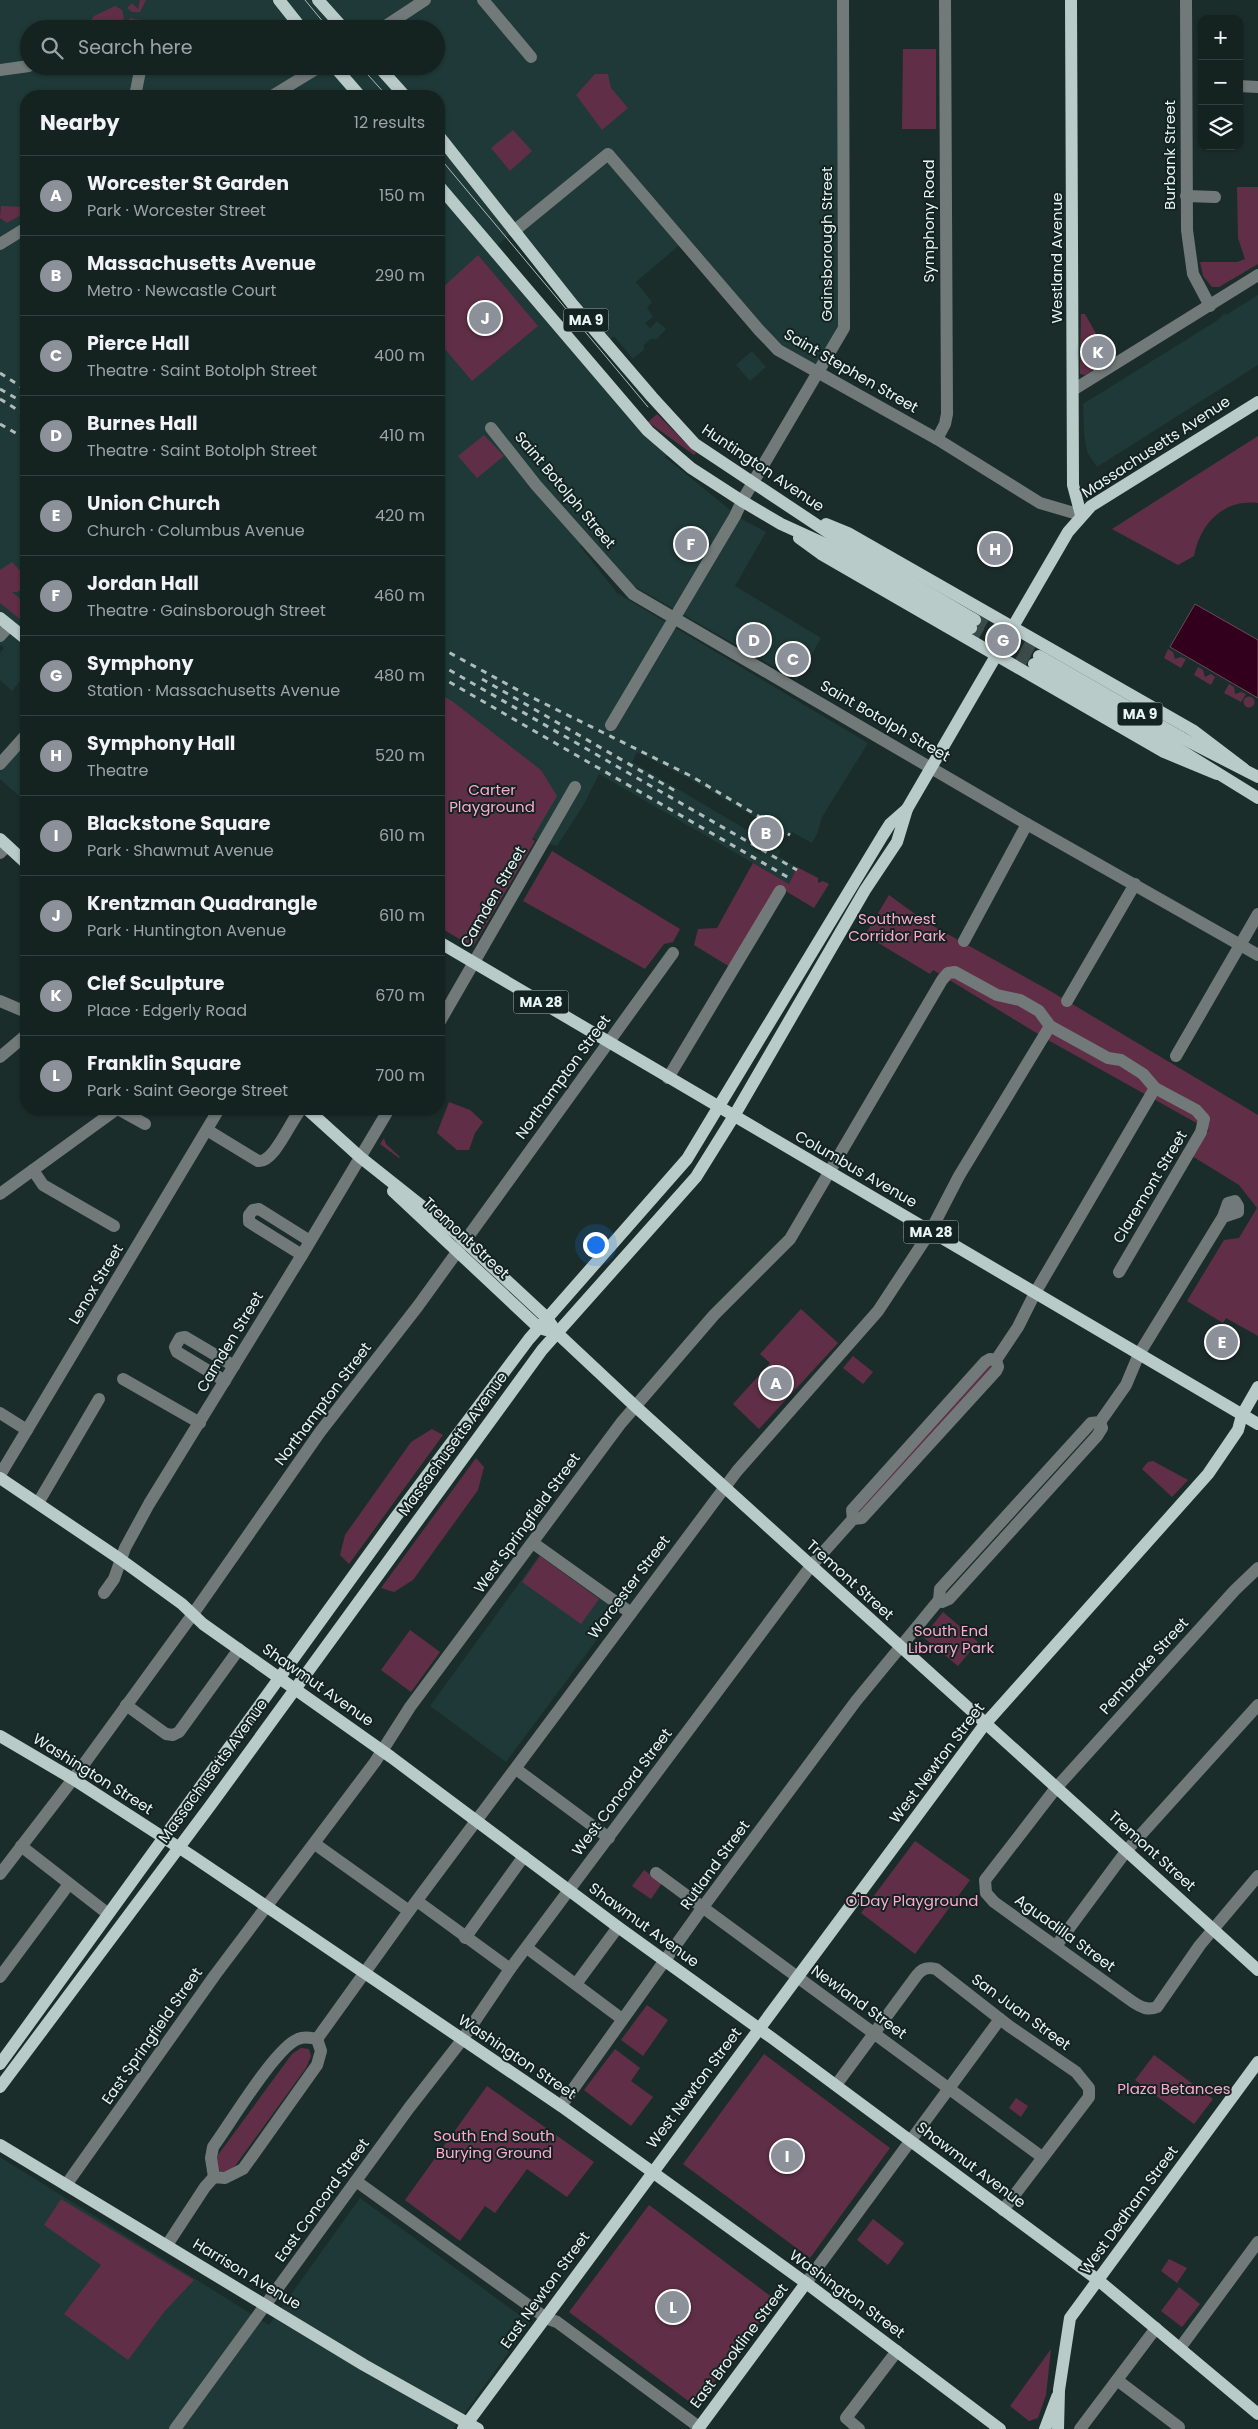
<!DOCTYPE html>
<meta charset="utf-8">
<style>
body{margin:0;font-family:Poppins,sans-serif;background:#212f2d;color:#f1f3f6}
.controls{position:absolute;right:15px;top:15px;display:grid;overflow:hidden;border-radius:10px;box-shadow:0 1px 4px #0004}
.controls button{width:45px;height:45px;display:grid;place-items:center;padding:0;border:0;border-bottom:1px solid #333f3e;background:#142220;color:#f1f3f6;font:25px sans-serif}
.you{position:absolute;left:595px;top:1244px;width:18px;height:18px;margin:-12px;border:4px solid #fff;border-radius:50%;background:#1a73e8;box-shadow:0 0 0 8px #1a73e833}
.badge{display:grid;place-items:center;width:32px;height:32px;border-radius:50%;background:#8c9099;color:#fff;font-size:16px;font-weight:700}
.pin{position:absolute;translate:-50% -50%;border:2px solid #fff;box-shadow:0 1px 5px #0006}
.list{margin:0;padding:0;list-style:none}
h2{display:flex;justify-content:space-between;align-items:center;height:65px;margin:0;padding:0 20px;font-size:21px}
h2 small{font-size:16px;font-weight:400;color:#9da4a5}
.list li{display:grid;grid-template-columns:32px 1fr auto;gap:15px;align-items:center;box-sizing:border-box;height:80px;padding:0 20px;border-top:1px solid #333f3e}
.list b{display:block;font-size:19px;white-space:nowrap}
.list p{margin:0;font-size:16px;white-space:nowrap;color:#9da4a5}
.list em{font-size:16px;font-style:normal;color:#9da4a5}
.icon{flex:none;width:28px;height:28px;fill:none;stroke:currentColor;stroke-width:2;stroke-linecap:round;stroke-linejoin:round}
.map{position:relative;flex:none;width:1258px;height:2429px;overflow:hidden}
.search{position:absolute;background:#142220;box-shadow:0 1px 4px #0004;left:20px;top:20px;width:425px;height:55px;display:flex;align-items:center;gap:12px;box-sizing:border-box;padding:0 18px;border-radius:28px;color:#9da4a5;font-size:19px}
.panel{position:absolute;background:#142220;box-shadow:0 1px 4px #0004;left:20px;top:90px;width:425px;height:1025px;border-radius:20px}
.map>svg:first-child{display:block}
.built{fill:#1e3937;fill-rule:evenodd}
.green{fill:#602f47}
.water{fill:#32001d;stroke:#69495d}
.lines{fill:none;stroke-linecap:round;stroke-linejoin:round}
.major-tunnel{stroke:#3a4b49;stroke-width:12;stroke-dasharray:12 6;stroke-linecap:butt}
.minor{stroke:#717a79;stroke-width:12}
.major{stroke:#b9cbc9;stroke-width:12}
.tram{stroke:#afbcba;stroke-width:1}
.rail{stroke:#afbcba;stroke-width:3;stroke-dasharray:6 6;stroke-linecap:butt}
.labels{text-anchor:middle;stroke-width:4;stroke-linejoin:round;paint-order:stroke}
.shield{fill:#122321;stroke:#a9b5b4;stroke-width:1}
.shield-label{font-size:14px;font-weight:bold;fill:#eaf4f3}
.street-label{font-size:15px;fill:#eaf4f3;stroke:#122321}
.park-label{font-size:15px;fill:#fea9d0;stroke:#122321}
</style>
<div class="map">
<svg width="1258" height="2429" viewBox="0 0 1258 2429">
<rect width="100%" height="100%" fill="#1b2d2b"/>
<g class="built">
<path d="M0,0H843L845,314L818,372L790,357L683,242L636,282L652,302L647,307L653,317L645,323L650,328L657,321L666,329L657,339H650L644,345V350L633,359L614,336L606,343L513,232L493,249L671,452L665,457L740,518L766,532L735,586L821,638L797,680L632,585L590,538L580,546L617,593L868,743L822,817L817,834L812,843L792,832L789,837L688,778L637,752L632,762L781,850L778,856L797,867L789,884L599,774L584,804L557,846L528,837L439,927V96H26V683L22,679L12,691L0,680V653L4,648L0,645ZM29,29H436V66H29Z"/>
<polygon points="1258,295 1258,365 1097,467 1087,452 1084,434 1083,404 1218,320 1225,313 1226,315"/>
<polygon points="752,351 766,367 750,381 736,365"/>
<polygon points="26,725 26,802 0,779 0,755"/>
<polygon points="541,1553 619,1610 506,1762 430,1706"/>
<polygon points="0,2157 269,2325 360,2198 530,2323 453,2429 0,2429"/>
</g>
<g class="green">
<polygon points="140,0 146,0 140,12 132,12 127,8 132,3 138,9"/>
<polygon points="115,6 122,10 124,18 117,29 85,29 94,16"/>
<polygon points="130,18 140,20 139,29 122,29"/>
<polygon points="903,49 936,49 936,129 902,129"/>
<polygon points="595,74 608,74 611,88 628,108 602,130 576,95"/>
<polygon points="513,130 532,151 510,171 491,148"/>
<polygon points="1237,187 1258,187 1258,264 1219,287 1212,287 1203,276 1200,262 1237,262 1245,259 1238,238"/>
<polygon points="1,206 24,207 26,212 7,223 0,218"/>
<polygon points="478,255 538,326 472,381 439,342 439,291"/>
<polygon points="1081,314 1085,314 1109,357 1108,361 1085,375 1080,374 1080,370"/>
<polygon points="657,414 696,453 694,455 648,422"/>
<polygon points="484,435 504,456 477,478 458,456"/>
<path d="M1258,436V503C1223,499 1200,524 1194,556L1178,565L1112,529Z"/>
<polygon points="12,562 26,577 25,588 17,592 12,592 26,604 26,624 0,603 0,570"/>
<polygon points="1168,649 1173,652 1175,659 1181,657 1186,659 1181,668 1164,658"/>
<polygon points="1198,667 1203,670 1205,677 1211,674 1215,677 1211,685 1194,675"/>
<polygon points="1229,684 1234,687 1235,694 1241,692 1246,694 1241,702 1224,693"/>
<polygon points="439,694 452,701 541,770 557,796 532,839 535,841 473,947 439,927"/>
<circle cx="1249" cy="702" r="5.5"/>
<polygon points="552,851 680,929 673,942 664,944 645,969 523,901"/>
<polygon points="753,863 789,884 797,867 818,878 818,883 823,881 829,884 814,908 779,887 730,967 694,945 698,929 717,928"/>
<polygon points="889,895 926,922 1052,992 1258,1115 1258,1336 1226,1318 1223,1323 1187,1301 1224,1240 1239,1238 1257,1208 1239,1185 1192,1156 1209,1130 1048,1040 933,970 930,974 865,935"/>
<polygon points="449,1102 470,1110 483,1122 475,1133 469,1150 457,1150 437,1133"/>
<polygon points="384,1138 386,1144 400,1157 399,1158 380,1144"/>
<polygon points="801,1309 838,1343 759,1429 733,1404 770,1363 760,1354"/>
<polygon points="853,1356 873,1372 863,1384 843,1368"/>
<polygon points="989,1365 993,1369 860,1515 856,1511"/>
<polygon points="432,1429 443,1435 349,1564 340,1555 345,1535 411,1442"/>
<polygon points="476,1458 484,1467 478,1490 413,1580 394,1592 381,1588"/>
<polygon points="1153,1461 1188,1480 1172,1497 1142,1469 1148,1462"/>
<polygon points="540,1556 599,1599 581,1624 522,1582"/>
<polygon points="943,1612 978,1642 958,1666 923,1637"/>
<polygon points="410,1630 440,1652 411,1692 381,1670"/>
<polygon points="915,1841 970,1880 915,1954 861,1913"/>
<polygon points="644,1870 662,1883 651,1899 632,1886"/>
<polygon points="647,2005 668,2020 643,2056 621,2040"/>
<polygon points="301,2048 309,2049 311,2056 306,2068 235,2166 227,2172 220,2171 216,2164 218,2155 292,2054"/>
<polygon points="615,2049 640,2068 631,2081 653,2097 631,2126 584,2090"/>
<polygon points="764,2054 890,2148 810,2258 683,2164"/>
<polygon points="1154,2055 1213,2099 1194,2124 1135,2080"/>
<polygon points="487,2086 594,2162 567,2197 527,2169 495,2213 485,2206 460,2241 405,2200"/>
<polygon points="1016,2098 1028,2106 1021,2117 1009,2108"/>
<polygon points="61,2199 194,2280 164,2312 128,2360 64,2314 101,2265 44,2225"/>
<polygon points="649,2205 777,2301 695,2406 569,2312"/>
<polygon points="873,2219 904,2243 888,2265 857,2240"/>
<polygon points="1169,2259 1187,2268 1177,2283 1161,2271"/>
<polygon points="1179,2287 1200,2304 1182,2327 1161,2311"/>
<polygon points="1051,2349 1046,2395 1038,2418 1029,2421 1010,2406"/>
</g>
<g class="water">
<polygon points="1195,604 1258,640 1258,698 1170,647"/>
<circle cx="786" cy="2154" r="11"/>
<circle cx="673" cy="2308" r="11"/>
</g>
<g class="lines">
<g class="major-tunnel">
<polyline points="975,620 1039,656"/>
<polyline points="971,628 1034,664"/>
</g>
<g class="minor">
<polyline points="483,0 531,57"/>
<polyline points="1186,0 1187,230 1193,274 1210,306"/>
<polyline points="381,29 425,0"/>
<polyline points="0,70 29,66"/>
<polyline points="1239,86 1258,87"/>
<polyline points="135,96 141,66"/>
<polyline points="272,96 321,66"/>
<polyline points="1186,196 1215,197"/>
<polyline points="514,231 608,154 759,330 778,350 937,439 1040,503 1081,515"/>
<polyline points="0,244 26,228"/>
<polyline points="1073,390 1258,275"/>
<polyline points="491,428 536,485 633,594 1027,824 1258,955"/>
<polyline points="937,439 945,424 947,414 945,0"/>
<polyline points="0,636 9,626"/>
<polyline points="611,725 735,516 742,501 844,328 843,0"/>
<polyline points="0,764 26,735"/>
<polyline points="0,853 7,846"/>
<polyline points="964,941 1027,824"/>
<polyline points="0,1001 26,1012"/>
<polyline points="1067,1001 1135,884"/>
<polyline points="439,1023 575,787"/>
<polyline points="1176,1056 1258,914"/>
<polyline points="0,1057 26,1035"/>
<polyline points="668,1078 780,891"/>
<polyline points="118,1109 145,1124"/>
<path d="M207,1130L258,1161C274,1163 290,1122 301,1109"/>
<polyline points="33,1170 43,1185 114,1226"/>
<polyline points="0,1194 117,1109"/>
<polyline points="302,1255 249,1222 249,1215 253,1210 259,1209 310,1241"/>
<polyline points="123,1379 200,1423"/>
<polyline points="225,1381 177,1352 175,1347 180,1338 185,1337 234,1366"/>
<polyline points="0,1413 27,1430"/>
<polyline points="0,1475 219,1109"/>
<polyline points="38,1503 99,1399"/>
<polyline points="853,1519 852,1510 985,1362 990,1359 996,1360"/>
<polyline points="533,1543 631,1613"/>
<path d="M1258,1568L1235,1590L1056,1788L985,1880L986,1893L994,1902L1133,2002C1141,2007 1148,2011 1157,2007L1200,1945L1258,1876"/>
<polyline points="104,1593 114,1579 125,1548 149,1504 302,1255 389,1109"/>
<polyline points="939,1600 942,1602 949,1599 1097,1436 1102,1428 1100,1422"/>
<polyline points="126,1705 166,1734 173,1735 179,1732 239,1649"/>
<polyline points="516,1769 609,1838"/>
<polyline points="315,1844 409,1911"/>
<polyline points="21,1846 107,1913"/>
<polyline points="656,1873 1042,2157"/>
<polyline points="0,1874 73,1779 193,1614 320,1432 418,1306 673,953"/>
<polyline points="417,1901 510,1969"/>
<polyline points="465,1938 524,1856"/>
<polyline points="1056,1946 1127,1850 1258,1705"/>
<polyline points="527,1948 622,2019"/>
<polyline points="0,1977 69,1884"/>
<polyline points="576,1984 618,1927"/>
<polyline points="317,2039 409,1911 737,1471 878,1311 930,1232 959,1176 1050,1026"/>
<path d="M836,2085L917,1975C922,1968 928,1967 936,1969L1009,2026L1076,2072L1089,2088V2097L1003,2210"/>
<polyline points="561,2106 703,1907 856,1701 939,1600 940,1589 1091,1423 1100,1422 1126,1385 1139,1354 1223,1217 1228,1203 1235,1201 1238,1206 1238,1212 1223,1217"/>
<path d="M214,2177L211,2158L213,2147C230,2124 275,2048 298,2039C305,2036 311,2038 317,2039"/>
<polyline points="356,2181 546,2318 557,2322 699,2427"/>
<polyline points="66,2185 215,1975 375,1762 410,1707 621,1423 714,1315 790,1239 942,980 948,973 955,972 997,995 1020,1000 1039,1011 1050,1026 1108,1058 1121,1060 1143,1074 1155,1088 1196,1110 1204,1119 1201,1132 1119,1272"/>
<polyline points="167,2245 205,2187 214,2177 225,2178 243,2169 317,2065 321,2051 317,2039"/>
<polyline points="806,2283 1000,2019"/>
<polyline points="1180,2348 1258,2242"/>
<polyline points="1117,2380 1179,2427"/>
<polyline points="175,2429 409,2108 462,2040 510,1969 811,1566 853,1519 862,1518 996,1371 998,1367 996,1360 1018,1327 1035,1293 1155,1088"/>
<polyline points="859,2429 846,2418 897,2351"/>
<polyline points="1080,2429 1156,2328"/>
</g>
<g class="major">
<polyline points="279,0 302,29"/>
<polyline points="318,0 344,29"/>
<polyline points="1071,0 1073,485 1081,515"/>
<polyline points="334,66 360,96"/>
<polyline points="378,66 405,96"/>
<polyline points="439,136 573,305 652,397 695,444 841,541 975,620"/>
<polyline points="439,186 648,431 691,468 742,501 781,524 825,544 971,628"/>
<polyline points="826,524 848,533 1194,731 1244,769"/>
<polyline points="799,538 821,554 1164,752 1217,774"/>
<polyline points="0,618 26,639"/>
<polyline points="1039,656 1182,738 1258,777"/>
<polyline points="1034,664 1169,743 1258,798"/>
<polyline points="0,839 26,863"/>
<polyline points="439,942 1258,1424"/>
<polyline points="307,1109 360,1157 457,1234 547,1318 557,1333 636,1407 1258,1970"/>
<polyline points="393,1191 539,1328 546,1330"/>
<polyline points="0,1478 120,1559 182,1604 203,1624 391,1757 618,1927 772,2038 1098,2280 1258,2414"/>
<polyline points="0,1736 73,1779 192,1856 561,2106 806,2283 1000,2429"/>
<polyline points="0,2064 395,1518 529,1339 687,1159 883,835 890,824 907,809"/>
<polyline points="0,2087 210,1806 542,1350 696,1177 734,1116 865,890 897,842 907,809 1068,532 1091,506 1258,402"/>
<polyline points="0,2145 364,2365 478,2429"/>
<polyline points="463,2429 985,1724 1208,1474 1238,1430 1242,1415 1258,1387"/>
<polyline points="698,2429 806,2283"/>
<polyline points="1045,2429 1057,2397"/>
<polyline points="1058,2429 1059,2390 1070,2318 1258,2062"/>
</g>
<g class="tram">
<polyline points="305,0 329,29"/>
<polyline points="360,66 387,96"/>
<polyline points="439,157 648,407"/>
</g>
<g class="rail">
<polyline points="0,373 26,390"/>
<polyline points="0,389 26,404"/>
<polyline points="0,399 26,415"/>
<polyline points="0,424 26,439"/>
<polyline points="439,647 527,695 691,776 790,835"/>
<polyline points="439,664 797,870"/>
<polyline points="439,676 791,879"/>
<polyline points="482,679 679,793"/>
</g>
</g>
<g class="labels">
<g class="shield">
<rect x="563.5" y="308.5" width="45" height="23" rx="4"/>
<rect x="1117.5" y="702.5" width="45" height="23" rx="4"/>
<rect x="513.5" y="990.5" width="55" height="23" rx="4"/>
<rect x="903.5" y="1220.5" width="55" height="23" rx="4"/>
</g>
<g class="shield-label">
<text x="586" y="325">MA 9</text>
<text x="1140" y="719">MA 9</text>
<text x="541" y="1007">MA 28</text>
<text x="931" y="1237">MA 28</text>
</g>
<g class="street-label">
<text transform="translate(1170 155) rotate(-90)" y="5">Burbank Street</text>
<text transform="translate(929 221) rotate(-90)" y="5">Symphony Road</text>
<text transform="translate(827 244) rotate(-90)" y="5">Gainsborough Street</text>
<text transform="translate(1057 258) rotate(-90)" y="5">Westland Avenue</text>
<text transform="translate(851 371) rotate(30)" y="5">Saint Stephen Street</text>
<text transform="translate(1156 447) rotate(-33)" y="5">Massachusetts Avenue</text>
<text transform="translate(763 468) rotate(34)" y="5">Huntington Avenue</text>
<text transform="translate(565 490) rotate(50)" y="5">Saint Botolph Street</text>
<text transform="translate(885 721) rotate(30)" y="5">Saint Botolph Street</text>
<text transform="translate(493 897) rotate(-60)" y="5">Camden Street</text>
<text transform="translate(563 1077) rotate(-54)" y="5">Northampton Street</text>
<text transform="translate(856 1169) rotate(30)" y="5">Columbus Avenue</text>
<text transform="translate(1150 1187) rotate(-59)" y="5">Claremont Street</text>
<text transform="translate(466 1238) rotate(43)" y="5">Tremont Street</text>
<text transform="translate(96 1284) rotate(-59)" y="5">Lenox Street</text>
<text transform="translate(230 1342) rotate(-59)" y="5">Camden Street</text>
<text transform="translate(323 1404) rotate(-53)" y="5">Northampton Street</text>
<text transform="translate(453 1444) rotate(-54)" y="5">Massachusetts Avenue</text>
<text transform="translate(527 1523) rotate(-54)" y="5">West Springfield Street</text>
<text transform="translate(850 1580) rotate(42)" y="5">Tremont Street</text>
<text transform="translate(629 1587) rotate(-53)" y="5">Worcester Street</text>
<text transform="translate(1144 1666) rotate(-48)" y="5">Pembroke Street</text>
<text transform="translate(318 1685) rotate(35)" y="5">Shawmut Avenue</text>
<text transform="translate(937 1763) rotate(-53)" y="5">West Newton Street</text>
<text transform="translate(213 1771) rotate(-54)" y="5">Massachusetts Avenue</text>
<text transform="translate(93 1774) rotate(32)" y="5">Washington Street</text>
<text transform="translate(622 1792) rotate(-53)" y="5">West Concord Street</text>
<text transform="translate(1152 1851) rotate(42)" y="5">Tremont Street</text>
<text transform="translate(715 1865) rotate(-54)" y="5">Rutland Street</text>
<text transform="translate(644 1925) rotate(36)" y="5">Shawmut Avenue</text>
<text transform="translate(1065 1933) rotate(36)" y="5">Aguadilla Street</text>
<text transform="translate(859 2002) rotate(36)" y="5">Newland Street</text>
<text transform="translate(1021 2012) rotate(36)" y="5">San Juan Street</text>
<text transform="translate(152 2036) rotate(-55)" y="5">East Springfield Street</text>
<text transform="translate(517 2057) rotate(34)" y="5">Washington Street</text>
<text transform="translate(694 2088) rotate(-53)" y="5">West Newton Street</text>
<text transform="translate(971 2165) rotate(37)" y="5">Shawmut Avenue</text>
<text transform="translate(322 2200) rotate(-54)" y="5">East Concord Street</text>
<text transform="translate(1129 2210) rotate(-54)" y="5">West Dedham Street</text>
<text transform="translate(247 2274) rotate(31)" y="5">Harrison Avenue</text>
<text transform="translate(545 2290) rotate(-54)" y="5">East Newton Street</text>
<text transform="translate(847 2294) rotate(36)" y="5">Washington Street</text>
<text transform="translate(739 2346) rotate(-53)" y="5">East Brookline Street</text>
</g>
<g class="park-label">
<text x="492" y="795">Carter<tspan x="492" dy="17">Playground</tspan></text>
<text x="897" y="924">Southwest<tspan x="897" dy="17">Corridor Park</tspan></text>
<text x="951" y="1636">South End<tspan x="951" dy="17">Library Park</tspan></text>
<text x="912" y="1906">O'Day Playground</text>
<text x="1174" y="2094">Plaza Betances</text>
<text x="494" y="2141">South End South<tspan x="494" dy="17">Burying Ground</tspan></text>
</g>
</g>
</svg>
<div class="controls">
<button>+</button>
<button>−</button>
<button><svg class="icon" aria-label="layers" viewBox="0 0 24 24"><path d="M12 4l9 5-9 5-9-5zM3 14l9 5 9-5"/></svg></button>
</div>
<div class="you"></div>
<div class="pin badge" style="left:776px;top:1383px">A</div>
<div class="pin badge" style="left:766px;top:833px">B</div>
<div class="pin badge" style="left:793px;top:659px">C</div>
<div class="pin badge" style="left:754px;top:640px">D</div>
<div class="pin badge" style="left:1222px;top:1342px">E</div>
<div class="pin badge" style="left:691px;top:544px">F</div>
<div class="pin badge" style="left:1003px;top:640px">G</div>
<div class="pin badge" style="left:995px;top:549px">H</div>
<div class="pin badge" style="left:787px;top:2156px">I</div>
<div class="pin badge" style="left:485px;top:318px">J</div>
<div class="pin badge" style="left:1098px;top:352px">K</div>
<div class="pin badge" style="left:673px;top:2307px">L</div>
<div class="search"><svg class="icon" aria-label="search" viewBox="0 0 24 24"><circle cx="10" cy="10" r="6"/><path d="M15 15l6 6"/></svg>Search here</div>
<section class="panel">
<h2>Nearby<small>12 results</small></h2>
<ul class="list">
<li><span class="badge">A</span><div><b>Worcester St Garden</b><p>Park · Worcester Street</p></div><em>150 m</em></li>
<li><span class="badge">B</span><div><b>Massachusetts Avenue</b><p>Metro · Newcastle Court</p></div><em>290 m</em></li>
<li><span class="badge">C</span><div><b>Pierce Hall</b><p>Theatre · Saint Botolph Street</p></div><em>400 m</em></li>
<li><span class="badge">D</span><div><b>Burnes Hall</b><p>Theatre · Saint Botolph Street</p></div><em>410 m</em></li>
<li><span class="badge">E</span><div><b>Union Church</b><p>Church · Columbus Avenue</p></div><em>420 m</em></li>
<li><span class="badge">F</span><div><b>Jordan Hall</b><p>Theatre · Gainsborough Street</p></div><em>460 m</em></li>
<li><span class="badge">G</span><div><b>Symphony</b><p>Station · Massachusetts Avenue</p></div><em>480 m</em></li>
<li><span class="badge">H</span><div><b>Symphony Hall</b><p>Theatre</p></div><em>520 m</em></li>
<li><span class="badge">I</span><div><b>Blackstone Square</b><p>Park · Shawmut Avenue</p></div><em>610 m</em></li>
<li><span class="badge">J</span><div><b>Krentzman Quadrangle</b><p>Park · Huntington Avenue</p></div><em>610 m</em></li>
<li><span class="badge">K</span><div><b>Clef Sculpture</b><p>Place · Edgerly Road</p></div><em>670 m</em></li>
<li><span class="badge">L</span><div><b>Franklin Square</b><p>Park · Saint George Street</p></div><em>700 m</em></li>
</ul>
</section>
</div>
